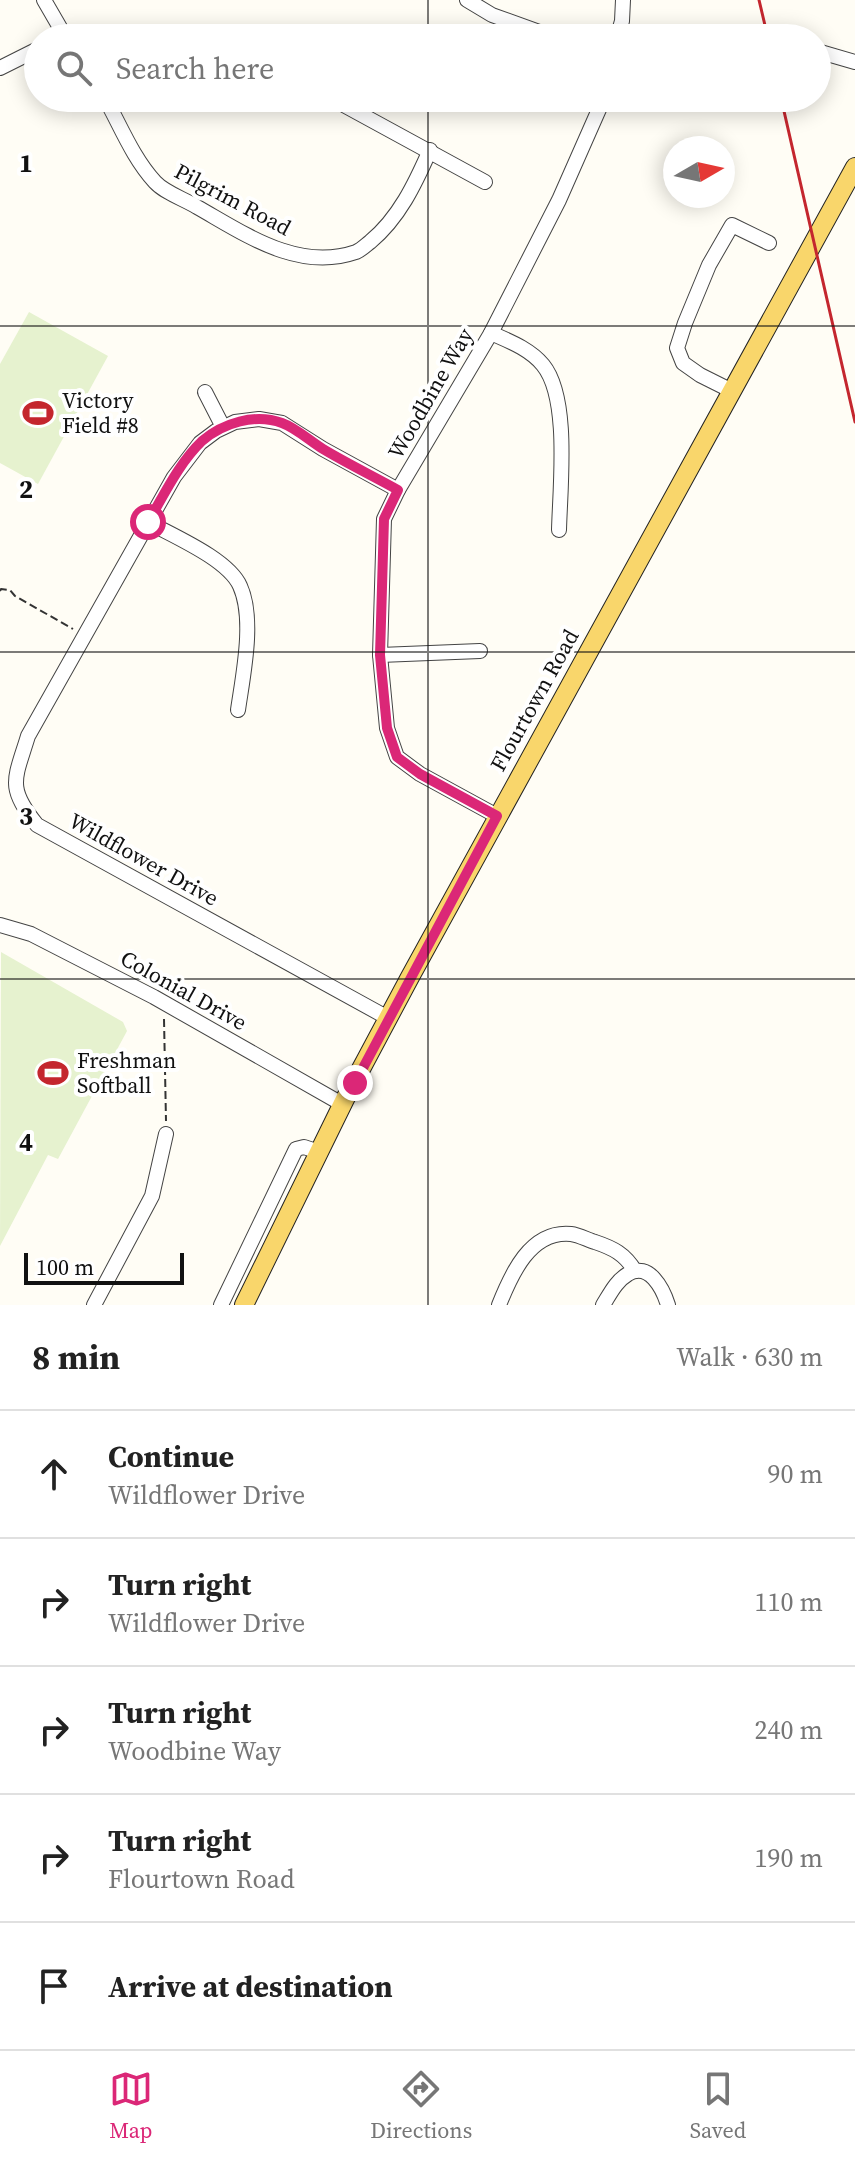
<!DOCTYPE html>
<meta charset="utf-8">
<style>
body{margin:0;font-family:"Source Serif 4",serif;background:#f2f2f2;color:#222}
.compass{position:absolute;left:663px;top:136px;width:72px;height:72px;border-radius:50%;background:#fff;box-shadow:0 4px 20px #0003;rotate:81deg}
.scale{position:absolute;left:24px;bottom:20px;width:160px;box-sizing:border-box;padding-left:8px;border:4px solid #111;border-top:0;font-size:22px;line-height:28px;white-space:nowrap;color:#111;-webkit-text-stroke:6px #fff;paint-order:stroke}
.stop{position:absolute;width:24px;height:24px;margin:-18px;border:6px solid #db2777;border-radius:50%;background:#fff}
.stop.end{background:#db2777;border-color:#fff;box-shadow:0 2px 8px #0008}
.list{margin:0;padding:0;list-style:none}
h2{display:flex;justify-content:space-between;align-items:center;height:104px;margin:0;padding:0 32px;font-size:34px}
h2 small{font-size:26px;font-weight:400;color:#767676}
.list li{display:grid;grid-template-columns:52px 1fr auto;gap:24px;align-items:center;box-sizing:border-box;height:128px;padding:0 32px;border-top:2px solid #e0e0e0}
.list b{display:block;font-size:30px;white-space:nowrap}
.list p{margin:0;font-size:26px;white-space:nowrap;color:#767676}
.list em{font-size:26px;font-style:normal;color:#767676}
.icon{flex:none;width:44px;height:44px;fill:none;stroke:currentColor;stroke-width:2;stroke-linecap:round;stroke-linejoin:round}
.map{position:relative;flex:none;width:855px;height:1305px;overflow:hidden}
.search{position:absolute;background:#fff;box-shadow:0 4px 20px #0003;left:24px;right:24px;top:24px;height:88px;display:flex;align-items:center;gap:20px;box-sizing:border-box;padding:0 28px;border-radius:44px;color:#767676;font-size:30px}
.sheet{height:744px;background:#fff}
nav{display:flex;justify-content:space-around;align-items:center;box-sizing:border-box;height:112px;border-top:2px solid #e0e0e0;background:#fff;font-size:22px;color:#767676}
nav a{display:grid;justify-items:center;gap:4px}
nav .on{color:#db2777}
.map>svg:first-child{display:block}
.pitch{fill:#e6f2cf}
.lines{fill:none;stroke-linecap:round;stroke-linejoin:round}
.minor-casing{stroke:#444;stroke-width:16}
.major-casing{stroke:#222;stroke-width:20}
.path{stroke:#333;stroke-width:2;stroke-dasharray:8 4;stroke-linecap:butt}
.minor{stroke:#fff;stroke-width:14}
.major{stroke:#f9d66b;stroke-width:18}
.rail{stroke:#c4262e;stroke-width:3}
.route{stroke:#db2777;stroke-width:10}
.grid{fill:none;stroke:#111;stroke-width:2;stroke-opacity:0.55}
.labels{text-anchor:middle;stroke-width:8;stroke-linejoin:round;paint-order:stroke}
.street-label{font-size:22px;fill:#111;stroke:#fff}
.poi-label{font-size:22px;fill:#111;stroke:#fff;text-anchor:start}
.grid-label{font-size:26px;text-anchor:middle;font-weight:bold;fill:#111;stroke:#fff;stroke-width:8;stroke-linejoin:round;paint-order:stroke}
</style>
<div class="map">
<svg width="855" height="1305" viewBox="0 0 855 1305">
<rect width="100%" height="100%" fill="#fffdf5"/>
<g class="pitch">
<polygon points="29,312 108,356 38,484 0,463 0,364"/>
<polygon points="1,952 123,1022 127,1031 58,1159 48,1155 0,1246"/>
</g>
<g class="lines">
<g class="minor-casing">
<g id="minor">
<polyline points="44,0 66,38"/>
<polyline points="467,0 492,15 556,38"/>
<polyline points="617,38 622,21 623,0"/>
<polyline points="817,51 855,62"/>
<polyline points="0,68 38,49"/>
<path d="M105,98C121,127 133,158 155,182C165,193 184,199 197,207C245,234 298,272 356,252C361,250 366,245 370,242C399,218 415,184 430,150"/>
<polyline points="331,98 485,182"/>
<path d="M491,333C509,341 530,349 543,365C570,398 560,487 559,530"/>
<polyline points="732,391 700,375 683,363 677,348 685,323 709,265 732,225 769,243"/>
<polyline points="205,392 223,427"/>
<path d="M148,522C173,536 228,559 240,586C255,619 243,675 238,710"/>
<polyline points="380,655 480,651"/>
<polyline points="497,816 420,774 397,757 387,728 380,655 384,519 398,490 491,333 559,200 604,98"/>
<polyline points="0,925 31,934 154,997 342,1104"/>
<path d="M388,1018L37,825C6,787 15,779 28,736L174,477L200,443L216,431L235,422L259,419L282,423L323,449L398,490"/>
<polyline points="94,1305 152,1196 166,1134"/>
<polyline points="221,1305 296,1149 304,1147 319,1152"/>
<path d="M499,1305C511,1275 530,1230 571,1234C579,1235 588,1240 595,1242C613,1248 625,1254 635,1271"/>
<path d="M603,1305C610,1294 616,1281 628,1274C649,1261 663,1289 668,1305"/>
</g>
</g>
<g class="major-casing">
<polyline id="major" points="244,1305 345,1099 410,977 855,167"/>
</g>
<g class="path">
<polyline points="0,591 1,589 10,590 15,596 73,629"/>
<polyline points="164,1019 166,1121"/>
</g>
<use href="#minor" class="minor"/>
<use href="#major" class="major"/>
<g class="rail">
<polyline points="759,0 768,38"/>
<polyline points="781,98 855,422"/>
</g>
</g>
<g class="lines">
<path class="route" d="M148,522C164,495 179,463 202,441C223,423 255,413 282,423C296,428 310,441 323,449C348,464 373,476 398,490L384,519L380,655L387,728L397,757L420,774L497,816L355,1083"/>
</g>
<path class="grid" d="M428,0V38M428,98V1305M0,326H855M0,652H855M0,979H855"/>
<defs>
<g id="stadium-bare" transform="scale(2.4)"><path d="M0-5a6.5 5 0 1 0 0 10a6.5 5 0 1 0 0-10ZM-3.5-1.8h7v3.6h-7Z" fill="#c4262e" stroke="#fff" stroke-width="2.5" paint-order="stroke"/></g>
</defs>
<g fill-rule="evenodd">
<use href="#stadium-bare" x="38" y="413"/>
<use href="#stadium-bare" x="53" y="1073"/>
</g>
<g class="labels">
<g class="street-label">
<text transform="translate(233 199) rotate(28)" y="8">Pilgrim Road</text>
<text transform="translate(430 393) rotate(-60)" y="8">Woodbine Way</text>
<text transform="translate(534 700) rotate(-61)" y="8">Flourtown Road</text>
<text transform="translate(144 859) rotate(29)" y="8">Wildflower Drive</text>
<text transform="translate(184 990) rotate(29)" y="8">Colonial Drive</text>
</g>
<g class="poi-label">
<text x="62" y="408">Victory<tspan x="62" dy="25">Field #8</tspan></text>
<text x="77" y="1068">Freshman<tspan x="77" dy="25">Softball</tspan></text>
</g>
</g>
<g class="grid-label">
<text x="26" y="172">1</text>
<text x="26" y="498">2</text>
<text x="26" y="825">3</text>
<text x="26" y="1151">4</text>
</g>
</svg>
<svg class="compass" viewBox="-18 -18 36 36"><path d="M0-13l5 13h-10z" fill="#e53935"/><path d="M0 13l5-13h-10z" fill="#767676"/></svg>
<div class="scale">100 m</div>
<div class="stop" style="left:148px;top:522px"></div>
<div class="stop end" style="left:355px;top:1083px"></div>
<div class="search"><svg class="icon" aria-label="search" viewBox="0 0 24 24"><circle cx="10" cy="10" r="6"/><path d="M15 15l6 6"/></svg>Search here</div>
</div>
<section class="sheet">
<h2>8 min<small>Walk · 630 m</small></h2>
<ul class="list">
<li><svg class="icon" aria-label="ahead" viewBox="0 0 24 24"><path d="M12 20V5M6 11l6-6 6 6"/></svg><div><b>Continue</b><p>Wildflower Drive</p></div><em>90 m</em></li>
<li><svg class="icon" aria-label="right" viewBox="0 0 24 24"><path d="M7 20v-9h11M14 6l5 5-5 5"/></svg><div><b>Turn right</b><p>Wildflower Drive</p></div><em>110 m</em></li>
<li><svg class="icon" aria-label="right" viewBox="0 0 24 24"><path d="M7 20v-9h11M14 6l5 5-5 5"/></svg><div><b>Turn right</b><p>Woodbine Way</p></div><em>240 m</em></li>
<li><svg class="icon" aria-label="right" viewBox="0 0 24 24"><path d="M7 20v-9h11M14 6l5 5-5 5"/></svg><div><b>Turn right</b><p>Flourtown Road</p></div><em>190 m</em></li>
<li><svg class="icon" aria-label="arrive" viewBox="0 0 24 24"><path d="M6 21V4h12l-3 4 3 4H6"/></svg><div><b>Arrive at destination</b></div></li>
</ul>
</section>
<nav>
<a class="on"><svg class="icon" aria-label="map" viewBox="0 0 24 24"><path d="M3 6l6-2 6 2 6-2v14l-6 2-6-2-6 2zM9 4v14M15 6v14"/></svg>Map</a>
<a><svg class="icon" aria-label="directions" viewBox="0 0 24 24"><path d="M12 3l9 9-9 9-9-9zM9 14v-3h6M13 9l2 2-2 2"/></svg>Directions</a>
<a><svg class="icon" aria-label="saved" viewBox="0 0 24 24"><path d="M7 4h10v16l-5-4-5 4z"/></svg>Saved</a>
</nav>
